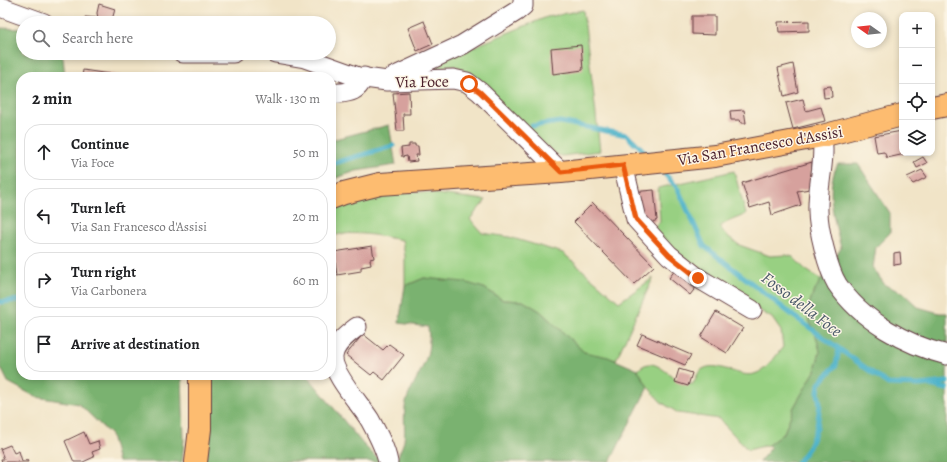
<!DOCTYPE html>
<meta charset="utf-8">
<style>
body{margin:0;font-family:Alegreya,serif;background:#f2f2f2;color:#202124}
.controls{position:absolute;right:12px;top:12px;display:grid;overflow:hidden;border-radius:8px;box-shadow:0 2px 6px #0003}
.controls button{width:36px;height:36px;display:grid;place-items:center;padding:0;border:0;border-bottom:1px solid #e0e0e0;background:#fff;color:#202124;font:20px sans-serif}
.compass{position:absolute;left:851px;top:12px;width:36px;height:36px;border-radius:50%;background:#fff;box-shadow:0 2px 6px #0003;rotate:285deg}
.stop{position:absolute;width:12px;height:12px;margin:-9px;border:3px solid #ea580c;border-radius:50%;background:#fff}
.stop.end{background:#ea580c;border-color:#fff;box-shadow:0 1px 4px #0008}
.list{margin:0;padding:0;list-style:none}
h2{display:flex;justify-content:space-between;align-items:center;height:52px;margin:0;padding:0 16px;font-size:17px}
h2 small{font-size:13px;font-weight:400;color:#757577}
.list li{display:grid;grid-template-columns:26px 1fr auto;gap:12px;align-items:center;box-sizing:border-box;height:56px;margin:0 8px 8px;padding:0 8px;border:1px solid #e0e0e0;border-radius:16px}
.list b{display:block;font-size:15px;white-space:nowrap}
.list p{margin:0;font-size:13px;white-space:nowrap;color:#757577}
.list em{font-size:13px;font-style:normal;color:#757577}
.icon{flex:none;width:22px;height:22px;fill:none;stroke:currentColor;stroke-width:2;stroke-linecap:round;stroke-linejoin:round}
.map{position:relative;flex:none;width:947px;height:462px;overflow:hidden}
.search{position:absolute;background:#fff;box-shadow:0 2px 6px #0003;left:16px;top:16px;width:320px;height:44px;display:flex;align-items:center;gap:10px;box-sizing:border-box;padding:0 14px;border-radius:22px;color:#757577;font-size:15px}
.panel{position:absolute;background:#fff;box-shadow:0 2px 6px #0003;left:16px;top:72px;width:320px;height:308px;border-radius:16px}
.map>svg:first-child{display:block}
.green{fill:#98d082;stroke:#717856}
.forest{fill:#7ab270;stroke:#62684e}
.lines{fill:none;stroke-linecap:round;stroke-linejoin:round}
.stream{stroke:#4ab1c9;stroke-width:5}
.building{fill:#d6a19d}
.minor-casing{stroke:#633d42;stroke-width:21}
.major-casing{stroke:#633d42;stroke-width:24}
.minor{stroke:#fff;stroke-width:19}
.major{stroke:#fdbc70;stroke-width:22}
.route{stroke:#ea580c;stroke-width:5}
.labels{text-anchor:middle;stroke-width:3;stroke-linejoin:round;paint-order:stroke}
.street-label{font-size:16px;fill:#4a1f2b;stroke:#fcf5e5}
.water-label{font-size:17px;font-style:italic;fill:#4a596a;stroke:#fcf5e5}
</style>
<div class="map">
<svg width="947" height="462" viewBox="0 0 947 462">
<rect width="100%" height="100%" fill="#fcf5e5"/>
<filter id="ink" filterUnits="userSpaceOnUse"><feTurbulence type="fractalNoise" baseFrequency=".025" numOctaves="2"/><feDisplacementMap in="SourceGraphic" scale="8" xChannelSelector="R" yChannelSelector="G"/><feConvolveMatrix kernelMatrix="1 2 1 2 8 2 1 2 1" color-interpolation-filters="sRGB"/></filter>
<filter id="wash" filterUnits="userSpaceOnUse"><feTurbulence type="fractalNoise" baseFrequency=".012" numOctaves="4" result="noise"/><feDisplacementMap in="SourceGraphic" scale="16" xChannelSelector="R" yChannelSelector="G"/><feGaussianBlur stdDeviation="0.9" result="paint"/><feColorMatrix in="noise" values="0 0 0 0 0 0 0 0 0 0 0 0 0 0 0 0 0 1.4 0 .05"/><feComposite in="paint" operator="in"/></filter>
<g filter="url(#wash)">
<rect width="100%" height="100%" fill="#f1e4c7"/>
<g class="green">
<polygon points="583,10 593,88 600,151 562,156 555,154 459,67 451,65 419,74 416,70 547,17"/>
<path d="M734,171L746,214C737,219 728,220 720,227L725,234L739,245L770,256L786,255L793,257L805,269L821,280L813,293L806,314L815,332L820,351L815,371L794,407L784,433L768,445L748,450L719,419L678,413L661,402L648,387L638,370C657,350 671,386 693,384C695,380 697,374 700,371C716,357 740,381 757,373C768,369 776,355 783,347L781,331L772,318L702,275L652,229L660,222L658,188Z"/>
<path d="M413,191L486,200L470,219L482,233L509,237L563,253L619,302L653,278L616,360L584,352L540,311L523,301L503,300L484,288L424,278L405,286V256L402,240C378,236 356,230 331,236V209L356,199Z"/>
</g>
<g class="forest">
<polygon points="0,28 23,29 23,53 58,53 63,57 65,77 21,77 21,375 182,375 184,440 182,462 118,462 111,435 79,404 36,397 8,382 0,366"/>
<polygon points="389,125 396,165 356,171 331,180 331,140"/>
<path d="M838,164H858L890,213V233L876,247L873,268L885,285L903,293L918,307L939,313H947V462H759L771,448L768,445L784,433L794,407L815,371L820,351L815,332L806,314L813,293L841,248C835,223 824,188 838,164Z"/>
<path d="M424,278L464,282L484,288L503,300L523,301L540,311L584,352L608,357L638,370L648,387L610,462L205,461L212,375H307L362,443L376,457L396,461C398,455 402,448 404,441C406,427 402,413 407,399C418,370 433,361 428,327L399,323L405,286Z"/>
</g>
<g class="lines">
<g class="stream">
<polyline points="532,126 560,122 627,135 634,143"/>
<polyline points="633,140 650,157"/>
<polyline points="331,164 393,146"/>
<polyline points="659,168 676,186"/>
<polyline points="678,189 704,246 795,317 888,384 920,385 947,382"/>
<polyline points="0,302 21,300"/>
<polyline points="930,385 947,389"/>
<polyline points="798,462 809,447 817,427 820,404 818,393 819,384 836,365 839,349"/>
</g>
</g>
<g id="blocks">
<g class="building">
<polygon points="99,4 115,9 112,20 118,20 118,23 84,23 85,17 98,18 97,13"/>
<polygon points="692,16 715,16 715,35 692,34"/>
<polygon points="424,21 433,44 417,51 408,28"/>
<polygon points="809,21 809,31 779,32 778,22"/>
<polygon points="581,45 583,70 553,74 551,48"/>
<polygon points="793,64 798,92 784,96 778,68"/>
<polygon points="83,70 123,76 123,77 82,77"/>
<polygon points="831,86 832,97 824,98 823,87"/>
<polygon points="409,92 410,114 403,114 404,131 397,131 393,93"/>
<polygon points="803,99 806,111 821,107 825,121 793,129 786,103"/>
<polygon points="744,110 746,123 741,123 740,120 731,120 730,111"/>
<polygon points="902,131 902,153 905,154 887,158 884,152 877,153 874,136"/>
<polygon points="409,144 415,144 415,146 418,146 419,155 416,155 417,161 408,162 407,156 402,157 401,148 409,147"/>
<polygon points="923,157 927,163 917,168 914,162"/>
<polygon points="812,162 810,189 797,191 801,205 772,215 769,202 750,208 742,183"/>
<polygon points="922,170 927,177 913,184 907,177"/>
<polygon points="654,190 657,220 651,223 643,219 632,192"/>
<polygon points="593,203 654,266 634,284 574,222"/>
<polygon points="372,246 374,258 370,259 371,265 361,267 361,271 337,275 334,252"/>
<polygon points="900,252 901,264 894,265 894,253"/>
<polygon points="676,269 697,286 690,295 669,278"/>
<polygon points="716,312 743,328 727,353 701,337"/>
<polygon points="363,334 383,350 389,344 404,355 384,380 374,372 371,375 346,355"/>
<polygon points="642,334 691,355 685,365 637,345"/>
<polygon points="679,369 692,373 688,386 675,382"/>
<polygon points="84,432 89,444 98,441 100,449 92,452 94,457 83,462 74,462 65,441"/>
<polygon points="10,445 14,453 19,451 22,461 27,460 28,462 2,462 1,459 4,459 0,449"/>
</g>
</g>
</g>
<g filter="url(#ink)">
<use href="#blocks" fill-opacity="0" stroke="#633d42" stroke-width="1"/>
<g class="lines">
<g class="minor-casing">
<g id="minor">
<polyline points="0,7 44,23"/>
<polyline points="183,53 233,53"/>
<polyline points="275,53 305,58 358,77 387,81 453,79 467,82 480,92 561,172"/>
<polyline points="391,78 462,45 517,11 523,6 523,0"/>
<path d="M331,94C348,92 356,94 364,77"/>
<path d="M822,136C826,161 817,186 818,211C818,229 828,269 837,284C861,320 906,345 947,355"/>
<polyline points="623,165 636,219 646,230 669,255 698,278 752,310"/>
<path d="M357,327C348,334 334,344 333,357C332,374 361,405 370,420C377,433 385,447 388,462"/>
</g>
</g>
<g class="major-casing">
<g id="major">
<polyline points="932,108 947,105"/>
<polyline points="331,198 344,193 380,184 561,172 715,156 822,136 902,115"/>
<polyline points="196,462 200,429 200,375"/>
</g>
</g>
<use href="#minor" class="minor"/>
<use href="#major" class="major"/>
</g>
</g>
<g class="lines" filter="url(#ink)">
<polyline class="route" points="469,84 480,92 561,172 623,165 636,219 669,255 698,278"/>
</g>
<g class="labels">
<g class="street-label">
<text transform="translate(422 81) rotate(-1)" y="6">Via Foce</text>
<text transform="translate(760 145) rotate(-10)" y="6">Via San Francesco d'Assisi</text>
</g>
<g class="water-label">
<text transform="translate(802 304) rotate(37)" y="6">Fosso della Foce</text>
</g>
</g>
</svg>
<div class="controls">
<button>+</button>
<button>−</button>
<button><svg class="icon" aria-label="locate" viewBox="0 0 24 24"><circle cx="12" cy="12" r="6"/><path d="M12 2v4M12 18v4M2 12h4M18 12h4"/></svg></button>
<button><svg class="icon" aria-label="layers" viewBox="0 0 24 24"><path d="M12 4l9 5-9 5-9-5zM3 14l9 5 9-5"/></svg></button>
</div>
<svg class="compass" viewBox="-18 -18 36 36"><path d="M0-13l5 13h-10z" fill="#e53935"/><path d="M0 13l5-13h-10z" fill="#757577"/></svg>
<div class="stop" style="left:469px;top:84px"></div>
<div class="stop end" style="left:698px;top:278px"></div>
<div class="search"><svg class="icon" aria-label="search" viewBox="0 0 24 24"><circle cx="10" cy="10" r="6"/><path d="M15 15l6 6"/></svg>Search here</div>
<section class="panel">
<h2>2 min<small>Walk · 130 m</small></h2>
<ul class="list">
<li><svg class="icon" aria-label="ahead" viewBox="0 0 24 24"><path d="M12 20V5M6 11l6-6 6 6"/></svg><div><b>Continue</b><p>Via Foce</p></div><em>50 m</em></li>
<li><svg class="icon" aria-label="left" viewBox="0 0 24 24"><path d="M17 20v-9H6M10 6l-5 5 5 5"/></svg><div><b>Turn left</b><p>Via San Francesco d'Assisi</p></div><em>20 m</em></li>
<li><svg class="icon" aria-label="right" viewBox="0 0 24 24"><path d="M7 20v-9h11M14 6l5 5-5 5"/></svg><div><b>Turn right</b><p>Via Carbonera</p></div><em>60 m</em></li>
<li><svg class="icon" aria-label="arrive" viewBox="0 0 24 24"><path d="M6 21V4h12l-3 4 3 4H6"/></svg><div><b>Arrive at destination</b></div></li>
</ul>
</section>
</div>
